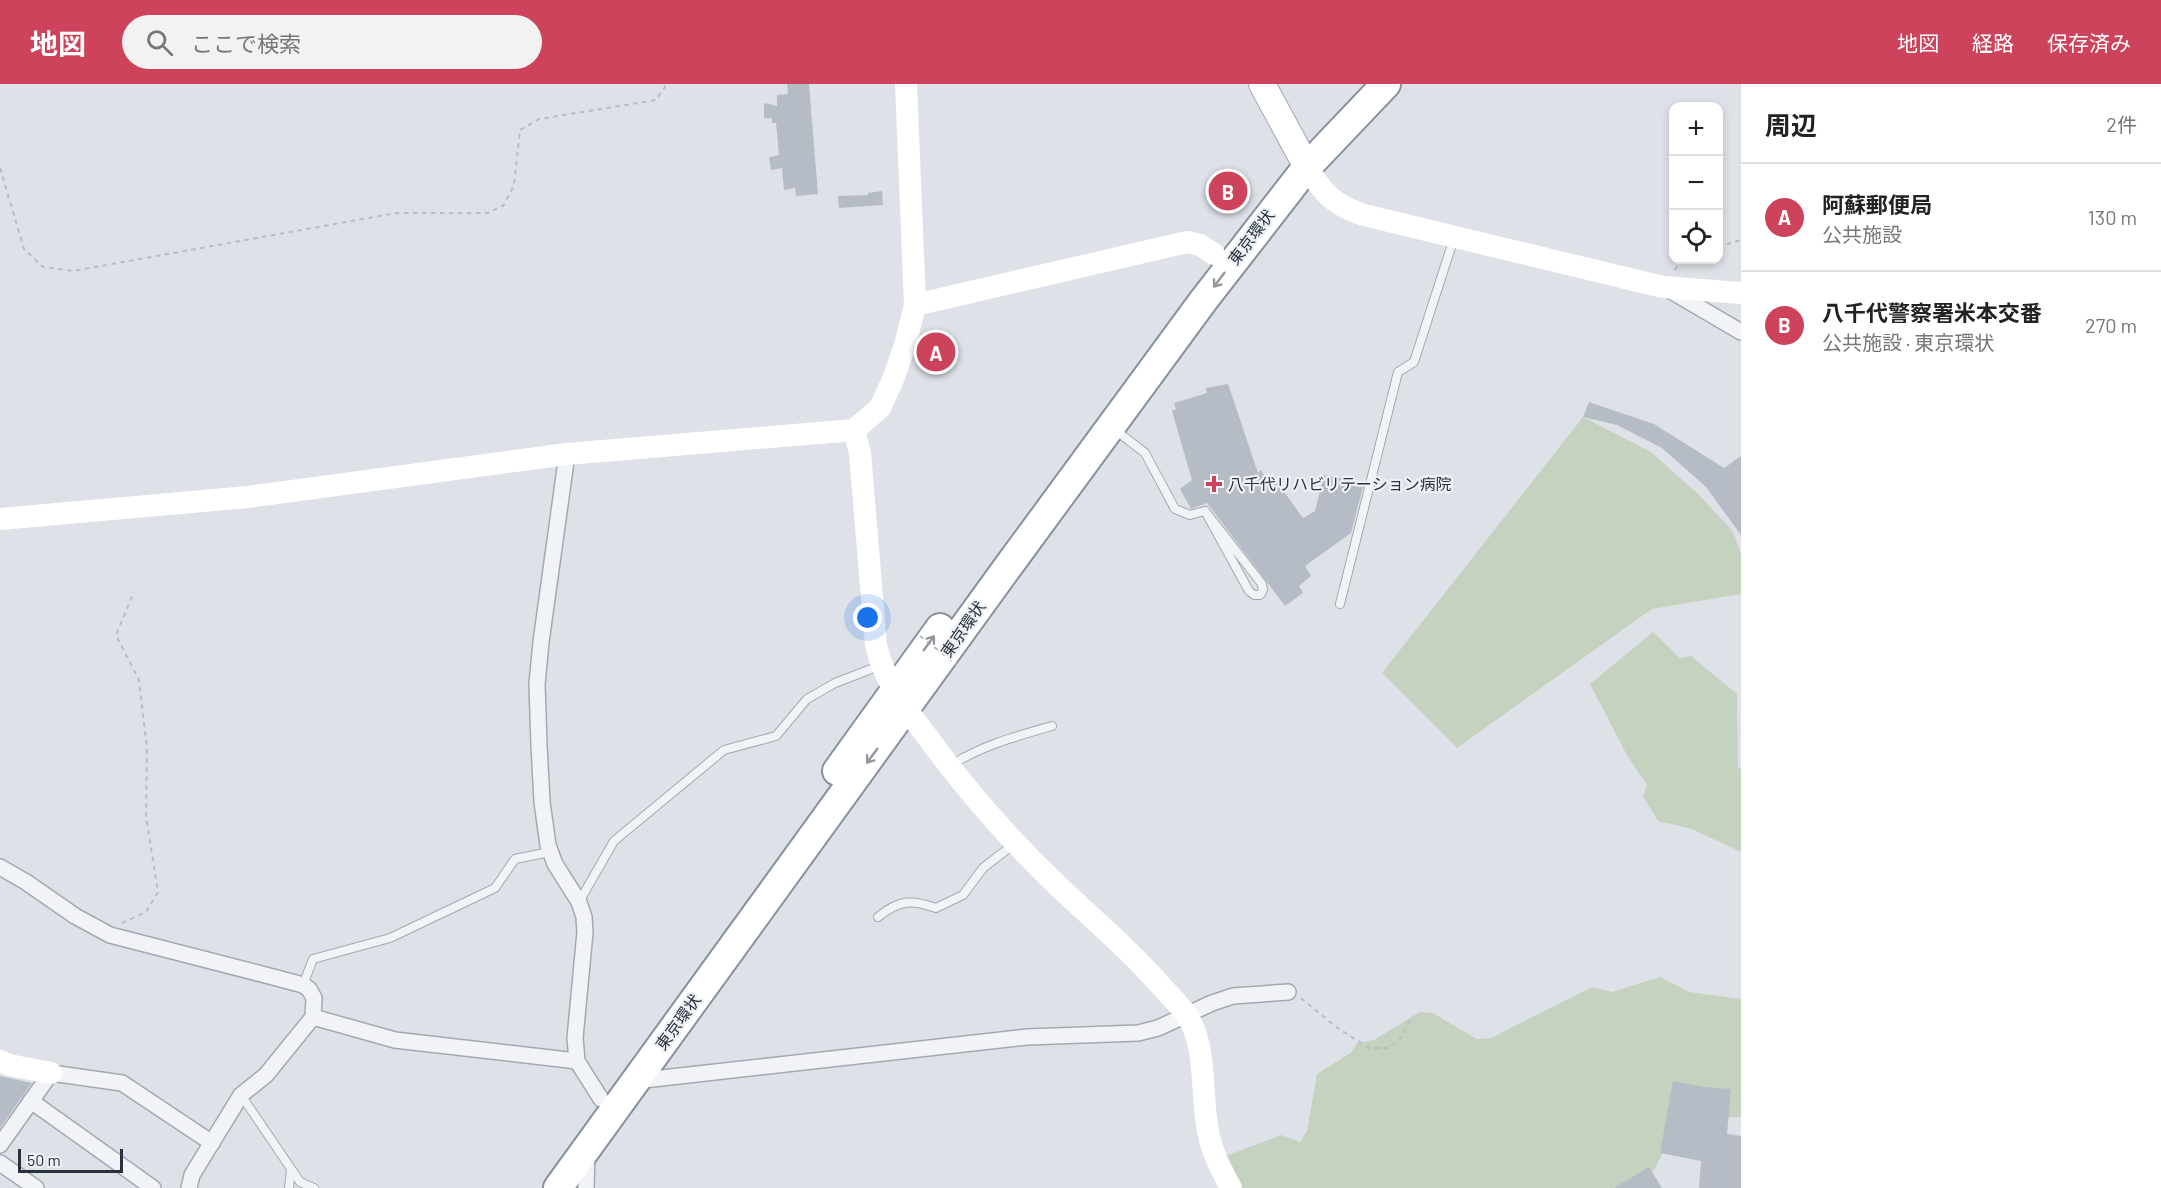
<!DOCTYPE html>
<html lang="ja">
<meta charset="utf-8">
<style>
body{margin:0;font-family:Barlow,"Noto Sans JP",sans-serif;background:#f2f2f2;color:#222}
.controls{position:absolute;right:18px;top:18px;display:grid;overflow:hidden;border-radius:12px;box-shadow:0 3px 9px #0003}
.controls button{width:54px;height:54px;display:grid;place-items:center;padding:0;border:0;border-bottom:2px solid #e0e0e0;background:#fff;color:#222;font:30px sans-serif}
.scale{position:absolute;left:18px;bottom:15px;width:105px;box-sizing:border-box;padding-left:6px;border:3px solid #27313f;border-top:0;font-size:16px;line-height:21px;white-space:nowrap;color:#27313f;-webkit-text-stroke:4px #eef1f5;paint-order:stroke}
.you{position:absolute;left:868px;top:534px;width:21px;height:21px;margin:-15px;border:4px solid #fff;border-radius:50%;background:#1a73e8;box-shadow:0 0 0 9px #1a73e833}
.badge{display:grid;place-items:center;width:39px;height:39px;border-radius:50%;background:#cd435c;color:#fff;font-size:20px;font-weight:700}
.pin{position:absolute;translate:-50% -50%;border:3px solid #fff;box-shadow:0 2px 6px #0006}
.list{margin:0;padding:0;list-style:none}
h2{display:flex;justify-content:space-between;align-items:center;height:78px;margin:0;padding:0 24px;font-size:26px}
h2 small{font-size:20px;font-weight:400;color:#767676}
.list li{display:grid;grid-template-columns:39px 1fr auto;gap:18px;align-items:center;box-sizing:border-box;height:108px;padding:0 24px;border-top:2px solid #e0e0e0}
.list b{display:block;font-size:22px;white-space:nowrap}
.list p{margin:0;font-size:20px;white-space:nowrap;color:#767676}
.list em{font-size:20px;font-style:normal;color:#767676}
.icon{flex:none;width:33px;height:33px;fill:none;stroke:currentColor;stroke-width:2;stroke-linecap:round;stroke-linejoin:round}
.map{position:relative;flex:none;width:1741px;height:1104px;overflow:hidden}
header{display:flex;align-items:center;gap:36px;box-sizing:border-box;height:84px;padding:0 30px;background:#cd435c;color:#fff}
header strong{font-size:28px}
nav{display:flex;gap:33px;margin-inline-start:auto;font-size:21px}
.search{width:420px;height:54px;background:#f2f2f2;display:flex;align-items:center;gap:15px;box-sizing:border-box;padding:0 21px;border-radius:33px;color:#767676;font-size:22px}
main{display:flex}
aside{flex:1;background:#fff}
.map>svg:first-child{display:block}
.green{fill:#c5d2bf}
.building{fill:#b6bcc5}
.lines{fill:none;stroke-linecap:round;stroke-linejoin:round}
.lane-casing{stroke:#a3a9b2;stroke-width:10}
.street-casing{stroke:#a3a9b2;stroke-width:18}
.primary-casing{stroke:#9ea7b3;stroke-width:28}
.highway-casing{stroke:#86909e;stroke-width:32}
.path{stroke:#b8bdc3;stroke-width:2;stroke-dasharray:4.5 4.5;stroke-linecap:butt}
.lane{stroke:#f1f3f6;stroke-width:8}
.street{stroke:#f1f3f6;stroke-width:15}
.secondary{stroke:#fff;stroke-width:22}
.primary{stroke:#fff;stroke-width:26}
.highway{stroke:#fff;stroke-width:28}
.path-bridge{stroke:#b8bdc3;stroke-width:2;stroke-dasharray:4.5 4.5;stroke-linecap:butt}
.oneway{stroke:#93989f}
.poi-dot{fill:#cd435c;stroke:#eef1f5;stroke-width:2}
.labels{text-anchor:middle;stroke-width:4.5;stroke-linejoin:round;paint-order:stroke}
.street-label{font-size:16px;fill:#27313f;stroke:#eef1f5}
.poi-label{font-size:16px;fill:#27313f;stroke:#eef1f5;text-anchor:start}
</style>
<header>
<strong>地図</strong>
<div class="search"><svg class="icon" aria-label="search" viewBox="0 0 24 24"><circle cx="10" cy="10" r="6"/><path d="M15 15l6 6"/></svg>ここで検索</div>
<nav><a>地図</a><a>経路</a><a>保存済み</a></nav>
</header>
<main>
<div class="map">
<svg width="1741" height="1104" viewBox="0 0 1741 1104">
<rect width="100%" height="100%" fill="#dee2e8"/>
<g class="green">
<polygon points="1583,333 1651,368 1697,409 1732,446 1741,469 1741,510 1652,525 1457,664 1382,589"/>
<polygon points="1653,548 1680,574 1691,572 1737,610 1738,684 1741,685 1741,768 1692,745 1658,737 1643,712 1647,701 1628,673 1590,600"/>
<polygon points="1660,893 1689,908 1741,915 1741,1033 1678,1034 1655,1085 1632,1104 1237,1104 1223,1073 1281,1051 1300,1058 1307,1047 1317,990 1352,968 1357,959 1374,956 1420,928 1433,929 1477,955 1491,954 1592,903 1612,908"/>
</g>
<g class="building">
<polygon points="787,0 809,0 818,110 796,112 795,104 784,106 782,84 771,86 769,73 779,71 776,39 772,39 772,34 764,34 764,19 777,22 777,11 788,10"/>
<polygon points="882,107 883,121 839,124 838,112 868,111 868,109"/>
<polygon points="1228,300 1258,389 1261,386 1271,402 1277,398 1303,434 1315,427 1324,391 1364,399 1351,449 1305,482 1311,492 1299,502 1303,509 1285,522 1207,419 1191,425 1180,405 1192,396 1172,327 1176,325 1174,319 1207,309 1206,304"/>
<polygon points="1589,318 1654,340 1724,384 1741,372 1741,451 1706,403 1662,364 1617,341 1583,333"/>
<polygon points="0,992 32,999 0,1044"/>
<polygon points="1673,997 1704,1003 1731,1005 1727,1050 1741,1052 1741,1104 1699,1104 1701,1077 1660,1069"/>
<polygon points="1649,1083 1662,1104 1614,1104"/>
</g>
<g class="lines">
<g class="lane-casing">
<g id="lane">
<polyline points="1114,345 1145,369 1175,425 1190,431 1205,427"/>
<polygon points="1205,427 1262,500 1263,506 1260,511 1254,511 1249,507"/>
<polyline points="1340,520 1398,288 1414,278 1454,154"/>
<path d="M953,680C983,661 1017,652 1052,642"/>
<polyline points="579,818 614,757 724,666 776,652 807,615 835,599 879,582"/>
<path d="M878,833C899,816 911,815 936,824L963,811L983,784L1014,760"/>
<polyline points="303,901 313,875 390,854 495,804 515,775 550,768"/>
<polyline points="241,1011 300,1098 314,1104"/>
<polyline points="289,1104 291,1085"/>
</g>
</g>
<g class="street-casing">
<g id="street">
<polyline points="1671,207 1741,248"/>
<polyline points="567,370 541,558 537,600 539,661 542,718 548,761 555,780 579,818 584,833 585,848 575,954 577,977 601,1015"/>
<polyline points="0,783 26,798 75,832 110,851 273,893 303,901 309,905 314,914 313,933 266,991 241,1011 192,1091 189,1104"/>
<polyline points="313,933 395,956 577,977"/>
<polyline points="635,997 1027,953 1138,949 1158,944 1212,919 1233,912 1288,908"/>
<polyline points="31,1017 153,1104"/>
<polyline points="0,1061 51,989 122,999 212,1059"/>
<polyline points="0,1079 36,1104"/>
<polyline points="586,1104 587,1068"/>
</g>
</g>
<g class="primary-casing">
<polyline id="primary" points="1262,0 1307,83"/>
</g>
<g class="highway-casing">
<g id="highway">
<polyline points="837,687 940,544"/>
<polyline points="558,1104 1007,484 1203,217 1307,83 1386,0"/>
</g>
</g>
<g class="path">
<polyline points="0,84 24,165 43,183 73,187 396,129 488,129 504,121 514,101 520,46 539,35 656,16 665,3 665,0"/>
<polyline points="1718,163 1741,156"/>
<polyline points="1675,186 1682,176"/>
<polyline points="122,839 146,828 158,808 146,732 147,665 139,596 116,551 134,508"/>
<polyline points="1301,914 1336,943 1369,964 1387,964 1399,957 1412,932"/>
</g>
<use href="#lane" class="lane"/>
<use href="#street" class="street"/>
<g class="secondary">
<path d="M1307,83C1323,109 1333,121 1364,131L1663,203L1741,209"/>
<polyline points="915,221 1187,158 1200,161 1214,170"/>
<path d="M854,346L860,369L876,561C884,597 907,627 929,655C967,707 1011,757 1058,802C1093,835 1130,866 1162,903C1170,912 1179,920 1186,930C1207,961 1201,1006 1207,1041C1210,1064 1220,1084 1231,1104"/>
<polyline points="0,435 248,413 567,370 854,346 880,324 894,293 905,261 915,221 906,0"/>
<polyline points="0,977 9,981 51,989"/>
</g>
<use href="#primary" class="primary"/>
<use href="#highway" class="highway"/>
<polyline class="path-bridge" points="920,552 957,581"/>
</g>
<defs><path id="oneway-shaft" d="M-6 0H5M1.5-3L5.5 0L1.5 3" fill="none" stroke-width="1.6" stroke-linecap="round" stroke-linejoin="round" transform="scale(1.5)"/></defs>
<g class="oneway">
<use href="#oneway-shaft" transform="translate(1219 196) rotate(127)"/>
<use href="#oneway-shaft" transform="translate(929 559) rotate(-54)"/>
<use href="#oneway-shaft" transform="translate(872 672) rotate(126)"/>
</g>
<path class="poi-dot" d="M1211 391h6v6h6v6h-6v6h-6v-6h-6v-6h6z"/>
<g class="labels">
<g class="street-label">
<text transform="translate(1251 153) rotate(-53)" y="6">東京環状</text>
<text transform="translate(963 545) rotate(-55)" y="6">東京環状</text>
<text transform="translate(678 938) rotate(-54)" y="6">東京環状</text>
</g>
<g class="poi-label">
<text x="1228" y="406">八千代リハビリテーション病院</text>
</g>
</g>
</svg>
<div class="controls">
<button>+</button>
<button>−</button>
<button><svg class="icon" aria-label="locate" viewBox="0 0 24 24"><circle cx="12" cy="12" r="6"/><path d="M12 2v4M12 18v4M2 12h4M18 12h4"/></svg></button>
</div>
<div class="scale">50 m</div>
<div class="you"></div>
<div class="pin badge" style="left:936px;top:268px">A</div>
<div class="pin badge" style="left:1228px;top:107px">B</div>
</div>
<aside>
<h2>周辺<small>2件</small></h2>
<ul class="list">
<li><span class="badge">A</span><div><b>阿蘇郵便局</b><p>公共施設</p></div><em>130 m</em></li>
<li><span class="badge">B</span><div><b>八千代警察署米本交番</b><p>公共施設 · 東京環状</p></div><em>270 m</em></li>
</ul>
</aside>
</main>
